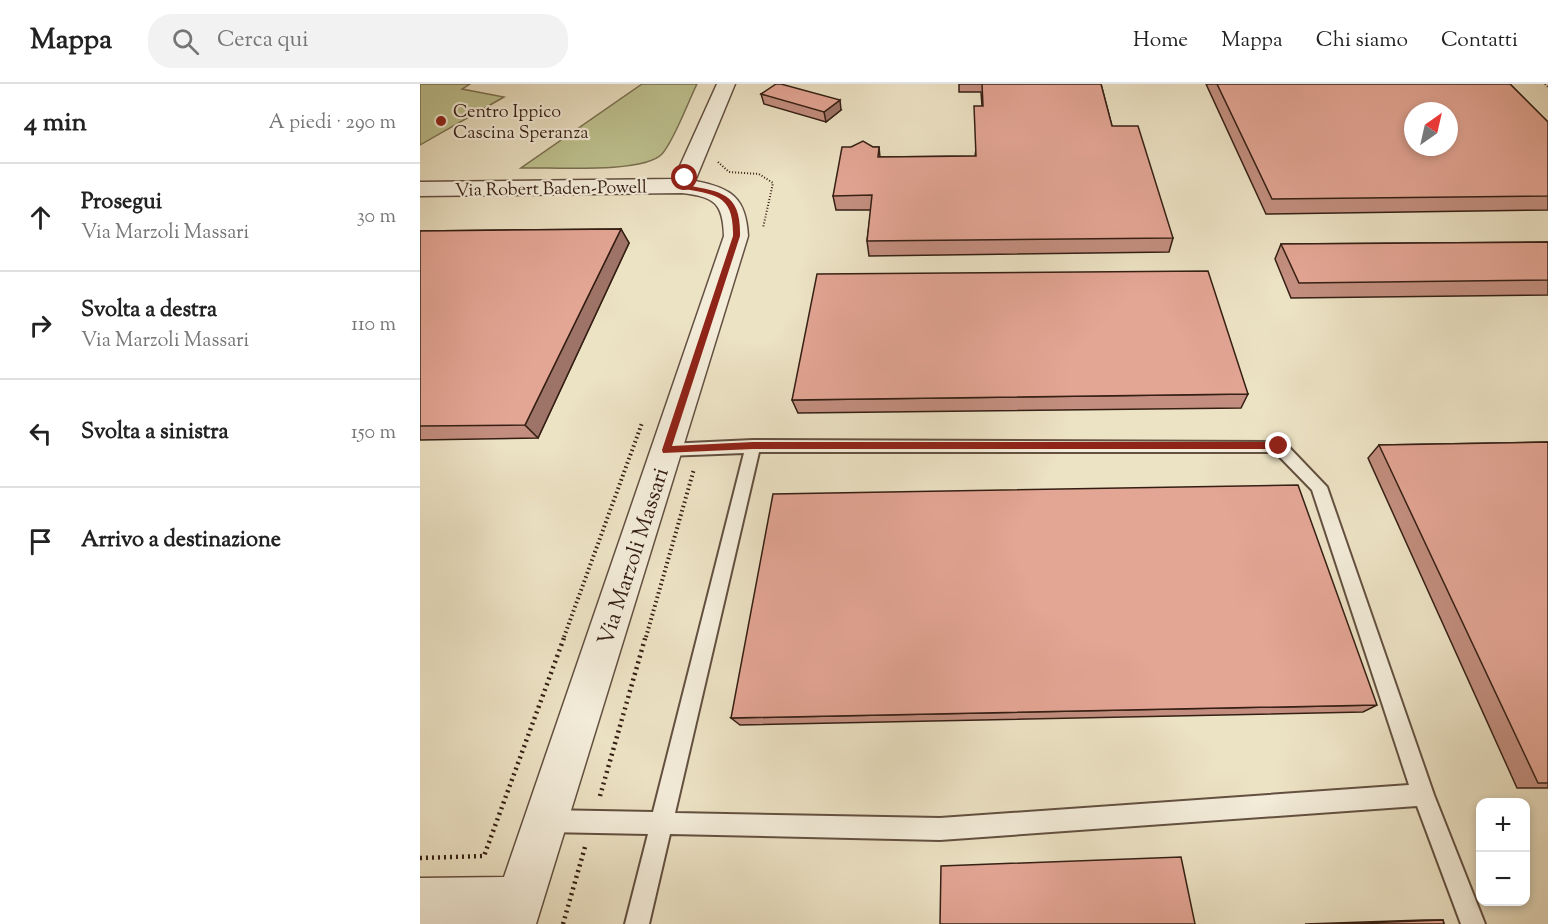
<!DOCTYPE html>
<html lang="it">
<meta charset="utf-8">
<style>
body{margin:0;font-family:"Sorts Mill Goudy",serif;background:#f2f2f2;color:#222}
.controls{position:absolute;right:18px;bottom:18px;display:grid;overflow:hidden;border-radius:12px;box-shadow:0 3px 9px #0003}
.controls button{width:54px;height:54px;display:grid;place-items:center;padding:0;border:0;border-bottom:2px solid #e0e0e0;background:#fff;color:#222;font:30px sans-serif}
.compass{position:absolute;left:984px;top:18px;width:54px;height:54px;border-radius:50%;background:#fff;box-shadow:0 3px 9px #0003;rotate:34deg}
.stop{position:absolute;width:18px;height:18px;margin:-14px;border:4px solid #8f2418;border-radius:50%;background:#fff}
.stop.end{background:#8f2418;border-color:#fff;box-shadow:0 2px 6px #0008}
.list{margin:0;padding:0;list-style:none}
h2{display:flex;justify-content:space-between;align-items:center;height:78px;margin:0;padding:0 24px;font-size:26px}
h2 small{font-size:20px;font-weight:400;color:#767676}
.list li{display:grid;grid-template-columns:39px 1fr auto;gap:18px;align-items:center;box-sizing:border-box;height:108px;padding:0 24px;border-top:2px solid #e0e0e0}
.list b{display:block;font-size:22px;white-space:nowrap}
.list p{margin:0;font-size:20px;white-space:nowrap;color:#767676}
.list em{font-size:20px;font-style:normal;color:#767676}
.icon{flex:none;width:33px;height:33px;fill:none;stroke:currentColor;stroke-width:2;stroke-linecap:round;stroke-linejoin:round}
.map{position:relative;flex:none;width:1128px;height:840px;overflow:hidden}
header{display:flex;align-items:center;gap:36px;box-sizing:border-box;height:84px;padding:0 30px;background:#fff;border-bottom:2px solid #e0e0e0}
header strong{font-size:28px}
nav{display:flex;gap:33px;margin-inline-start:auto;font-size:21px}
.search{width:420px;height:54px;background:#f2f2f2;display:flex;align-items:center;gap:15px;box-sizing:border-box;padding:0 21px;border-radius:24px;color:#767676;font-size:22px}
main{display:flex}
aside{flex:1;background:#fff}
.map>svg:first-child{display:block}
.green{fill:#bec290;stroke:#7a7052;stroke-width:1.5}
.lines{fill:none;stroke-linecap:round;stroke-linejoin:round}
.lane-casing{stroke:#635040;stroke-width:4}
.street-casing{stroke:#635040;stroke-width:3}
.path-far2{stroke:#351f14;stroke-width:2;stroke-dasharray:1 2;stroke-linecap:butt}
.path-far1{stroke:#351f14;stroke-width:4;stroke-dasharray:1.5 3;stroke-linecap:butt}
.path{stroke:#351f14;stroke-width:4.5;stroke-dasharray:2 4;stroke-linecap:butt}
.lane{fill:#f3ecd9;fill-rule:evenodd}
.street{fill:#f3ecd9;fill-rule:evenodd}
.wall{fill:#c38e7f;stroke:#351f14;stroke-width:1.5}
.shaded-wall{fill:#9f7468;stroke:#351f14;stroke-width:1.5}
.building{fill:#e3a594;stroke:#351f14;stroke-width:1.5;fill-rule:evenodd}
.route{fill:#8f2418}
.poi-dot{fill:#8f2418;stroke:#f3ecd9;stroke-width:2}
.labels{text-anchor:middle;stroke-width:4.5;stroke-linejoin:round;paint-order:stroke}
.far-poi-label{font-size:18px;fill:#351f14;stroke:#f3ecd9;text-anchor:start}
.far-street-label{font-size:18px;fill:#351f14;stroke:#f3ecd9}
.street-label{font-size:22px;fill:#351f14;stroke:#f3ecd9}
</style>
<header>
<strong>Mappa</strong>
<div class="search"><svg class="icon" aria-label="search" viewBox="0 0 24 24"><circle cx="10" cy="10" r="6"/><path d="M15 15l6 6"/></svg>Cerca qui</div>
<nav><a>Home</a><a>Mappa</a><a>Chi siamo</a><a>Contatti</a></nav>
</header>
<main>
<aside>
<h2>4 min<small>A piedi · 290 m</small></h2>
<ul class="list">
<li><svg class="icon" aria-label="ahead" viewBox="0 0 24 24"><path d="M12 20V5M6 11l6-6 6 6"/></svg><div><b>Prosegui</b><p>Via Marzoli Massari</p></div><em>30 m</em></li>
<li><svg class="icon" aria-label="right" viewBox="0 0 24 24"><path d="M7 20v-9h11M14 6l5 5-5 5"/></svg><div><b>Svolta a destra</b><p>Via Marzoli Massari</p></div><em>110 m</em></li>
<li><svg class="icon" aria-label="left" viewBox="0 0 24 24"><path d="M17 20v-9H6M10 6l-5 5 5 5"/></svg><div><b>Svolta a sinistra</b></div><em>150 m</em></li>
<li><svg class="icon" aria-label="arrive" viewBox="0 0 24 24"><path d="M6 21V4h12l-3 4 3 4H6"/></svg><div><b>Arrivo a destinazione</b></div></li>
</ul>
</aside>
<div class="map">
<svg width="1128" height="840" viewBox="0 0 1128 840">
<rect width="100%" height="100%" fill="#ece2c4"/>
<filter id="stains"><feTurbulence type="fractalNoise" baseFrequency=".00333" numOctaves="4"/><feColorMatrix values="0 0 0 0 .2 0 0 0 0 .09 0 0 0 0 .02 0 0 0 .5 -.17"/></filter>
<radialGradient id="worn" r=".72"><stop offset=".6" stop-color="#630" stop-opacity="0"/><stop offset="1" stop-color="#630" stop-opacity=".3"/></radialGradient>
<g class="green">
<polygon points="0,0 50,0 42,5 84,13 0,61"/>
<path d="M222,0H277C268,18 254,57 242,70C223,90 131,83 101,84Z"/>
</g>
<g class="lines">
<g class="lane-casing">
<path id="lane" d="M333,356L864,358L907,403L1014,711L1065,840H1041L997,722L520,756L250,750L229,840H205L228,750L126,748L118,745L115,737L118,729L126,726L233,728L324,369L246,372L240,370L238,366L240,362L246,360ZM339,368H855L892,406L989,701L520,734L255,729Z"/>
</g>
<g class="street-casing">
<path id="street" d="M297,0H315L275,97C311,104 326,113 328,152L116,840H0V794L84,793L304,152C303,118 294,113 262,109L0,112V98L254,95Z"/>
</g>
<g class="path-far2">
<polyline points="1125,0 1128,3"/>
<polyline points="298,78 309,88 339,90 353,99 343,144"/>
</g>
<g class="path-far1">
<polyline points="144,553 222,339"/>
<polyline points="226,553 274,385"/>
</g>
<g class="path">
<polyline points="180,712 226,551"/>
<polyline points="0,774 64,772 145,551"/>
<polyline points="143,840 165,763"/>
</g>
<use href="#lane" class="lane"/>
<use href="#street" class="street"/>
</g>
<g class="wall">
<polygon points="539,0 681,0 692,42 753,154 749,168 449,172 447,157 451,126 416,126 413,112 453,63 459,63 460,73 555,72 562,22 561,8 539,8"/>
<polygon points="786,0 1090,0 1128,38 1128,126 846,130"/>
<polygon points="341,10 421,26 406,38 344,20"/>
<polygon points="201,145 209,159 118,354 0,356 0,147"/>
<polygon points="1128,158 1128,211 871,214 855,175 861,160"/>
<polygon points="828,310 821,324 378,329 372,316"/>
<polygon points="1128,358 1128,704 1097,704 948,374 959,361"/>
<polygon points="957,621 943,628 320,641 311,634"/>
<polygon points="1004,836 1023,836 1024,840 885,840"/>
</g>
<g class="shaded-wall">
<polygon points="420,16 421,26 406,38 404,28"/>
<polygon points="201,145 209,159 118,354 105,341"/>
</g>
<g class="building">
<polygon points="356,0 361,0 420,16 404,28 341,10"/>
<polygon points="562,0 681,0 692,42 718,42 753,154 447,157 452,111 413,112 422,63 431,63 443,57 453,63 459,63 458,73 556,72 554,22 563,22"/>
<path d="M797,0H1090L1128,38V112L852,115ZM993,27H1029V63H993Z"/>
<polygon points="201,145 105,341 0,342 0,147"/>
<polygon points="1128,158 1128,196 879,199 861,160"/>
<polygon points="788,187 828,310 372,316 397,190"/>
<polygon points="1128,358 1128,699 1118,699 959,361"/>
<polygon points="878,401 957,621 311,634 353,410"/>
<polygon points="761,773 775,840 520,840 521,782"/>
<polygon points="1023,836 1024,840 916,840"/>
</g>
<path class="route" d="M265,92L268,94L266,101C302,108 321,109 320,152L252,362L333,358H859L864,362L859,365H333L243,369L242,366L313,152C314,109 294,111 260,104L262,94Z"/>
<circle class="poi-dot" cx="21" cy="37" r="6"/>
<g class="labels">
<g class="far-poi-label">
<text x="33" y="33">Centro Ippico<tspan x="33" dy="21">Cascina Speranza</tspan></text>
</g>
<g class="far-street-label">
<text transform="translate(131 104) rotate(-1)" y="6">Via Robert Baden-Powell</text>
</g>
<g class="street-label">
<text transform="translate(212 472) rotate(-72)" y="8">Via Marzoli Massari</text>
</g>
</g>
<rect width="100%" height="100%" filter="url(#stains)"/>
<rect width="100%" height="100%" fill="url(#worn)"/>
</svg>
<div class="controls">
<button>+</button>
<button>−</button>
</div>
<svg class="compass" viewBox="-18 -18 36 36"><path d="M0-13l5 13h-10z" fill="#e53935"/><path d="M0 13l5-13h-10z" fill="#767676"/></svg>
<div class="stop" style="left:265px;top:94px"></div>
<div class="stop end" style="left:859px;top:362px"></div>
</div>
</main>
